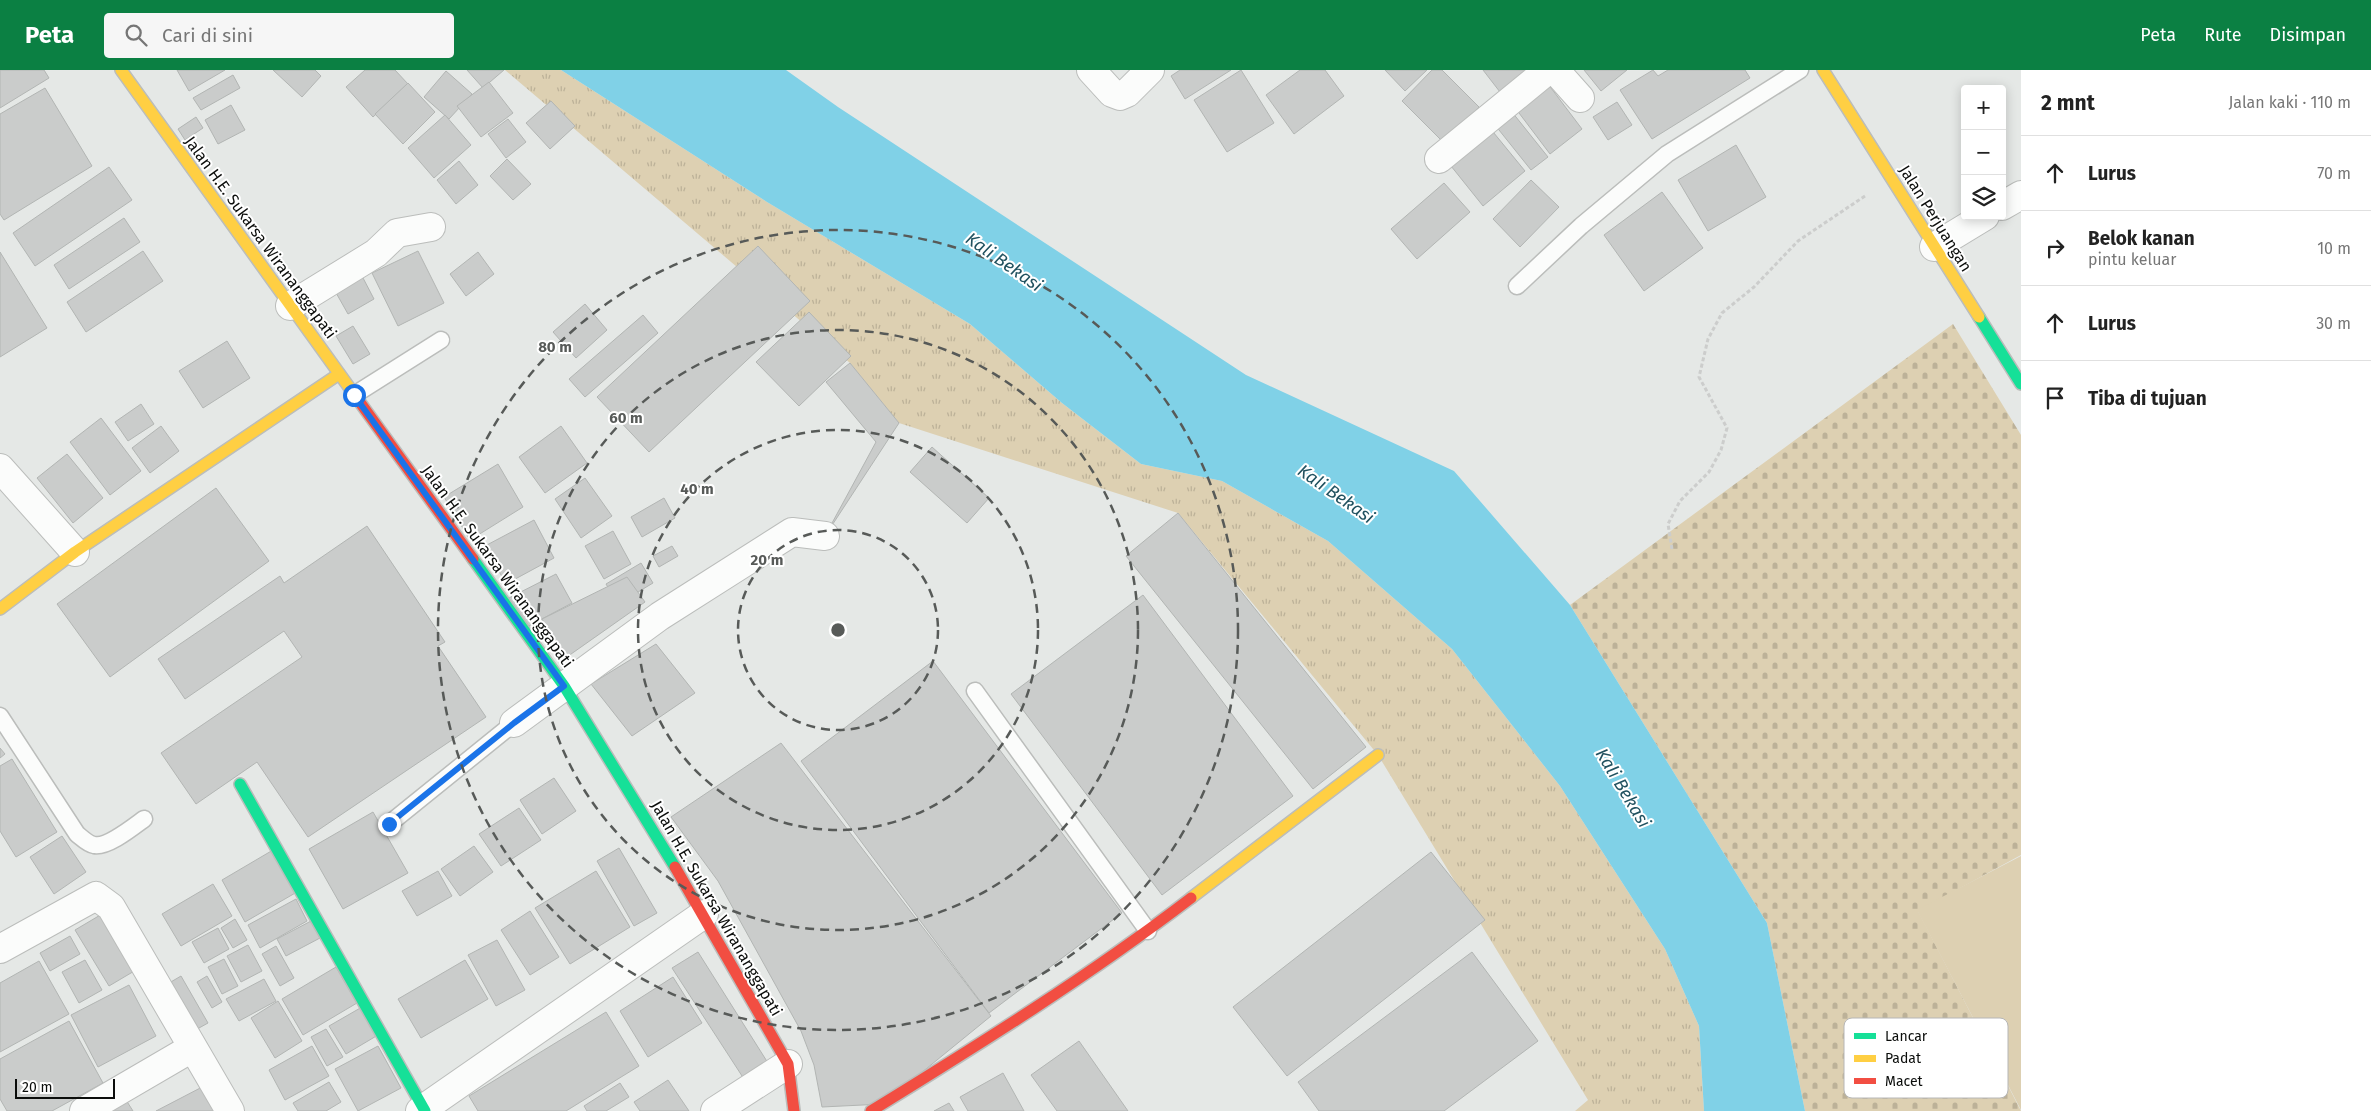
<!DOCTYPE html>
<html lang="id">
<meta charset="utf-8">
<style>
body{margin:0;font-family:"Fira Sans",sans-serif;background:#f6f6f6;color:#222}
.controls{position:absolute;right:15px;top:15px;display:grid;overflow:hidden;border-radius:5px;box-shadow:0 2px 12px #0003}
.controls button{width:45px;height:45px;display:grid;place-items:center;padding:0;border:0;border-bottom:1px solid #e0e0e0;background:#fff;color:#222;font:25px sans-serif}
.scale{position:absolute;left:15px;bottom:12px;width:100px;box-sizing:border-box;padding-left:5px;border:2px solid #0b0d0b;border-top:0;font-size:14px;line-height:18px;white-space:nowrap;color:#0b0d0b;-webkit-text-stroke:4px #fff;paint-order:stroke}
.stop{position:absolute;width:15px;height:15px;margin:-11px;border:4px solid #1a73e8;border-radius:50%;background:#fff}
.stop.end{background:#1a73e8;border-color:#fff;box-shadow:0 1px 5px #0008}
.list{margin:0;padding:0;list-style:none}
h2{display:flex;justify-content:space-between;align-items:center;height:65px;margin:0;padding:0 20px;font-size:21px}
h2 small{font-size:16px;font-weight:400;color:#767676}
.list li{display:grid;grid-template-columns:32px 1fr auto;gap:15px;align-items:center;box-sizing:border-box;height:75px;padding:0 20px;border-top:1px solid #e0e0e0}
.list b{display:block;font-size:19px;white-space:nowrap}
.list p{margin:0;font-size:16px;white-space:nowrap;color:#767676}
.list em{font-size:16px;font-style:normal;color:#767676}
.icon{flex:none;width:28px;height:28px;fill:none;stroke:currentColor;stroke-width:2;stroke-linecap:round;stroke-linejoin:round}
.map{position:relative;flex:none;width:2021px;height:1041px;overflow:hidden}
header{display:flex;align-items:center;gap:30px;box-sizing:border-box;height:70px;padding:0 25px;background:#0b8043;color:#fff}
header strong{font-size:24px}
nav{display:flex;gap:28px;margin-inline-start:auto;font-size:18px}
.search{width:350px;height:45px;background:#f6f6f6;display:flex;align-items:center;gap:12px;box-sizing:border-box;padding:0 18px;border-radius:5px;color:#767676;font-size:19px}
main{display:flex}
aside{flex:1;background:#fff}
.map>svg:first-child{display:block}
.grass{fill:url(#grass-tufts)}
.cemetery{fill:url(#cemetery-stones)}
.garden{fill:#ddd0b2}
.water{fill:#80d1e7}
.building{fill:#cacccb;stroke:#b2b5b3}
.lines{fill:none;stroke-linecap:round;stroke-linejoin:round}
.lane-casing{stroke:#bbbdbb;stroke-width:19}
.street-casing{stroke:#bbbdbb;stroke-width:30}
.fast-casing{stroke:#bbbdbb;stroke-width:14}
.slow-casing{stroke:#bbbdbb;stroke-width:14}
.jam-casing{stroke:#bbbdbb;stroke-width:14}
.path{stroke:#cccdcc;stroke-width:3;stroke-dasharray:4 2.5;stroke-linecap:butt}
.lane{stroke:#fbfcfb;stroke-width:16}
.street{stroke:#fbfcfb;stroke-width:28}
.fast{stroke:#16e098;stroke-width:11}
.slow{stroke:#ffcf43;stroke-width:11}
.jam{stroke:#f24e42;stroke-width:11}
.route{stroke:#1a73e8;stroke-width:6}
.ring{fill:none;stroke:#575a58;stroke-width:2.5;stroke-dasharray:9 6}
.labels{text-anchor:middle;stroke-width:4;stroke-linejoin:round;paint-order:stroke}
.street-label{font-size:16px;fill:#0b0d0b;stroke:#fff}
.water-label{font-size:18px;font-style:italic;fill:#215260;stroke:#fff}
.key{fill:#fff;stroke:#b6b6b6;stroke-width:1}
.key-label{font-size:14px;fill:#0b0d0b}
.centre{fill:#575a58;stroke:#fff;stroke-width:2.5}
.ring-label{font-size:15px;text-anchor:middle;font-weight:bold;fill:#575a58;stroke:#fff;stroke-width:4;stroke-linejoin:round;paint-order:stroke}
</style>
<header>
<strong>Peta</strong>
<div class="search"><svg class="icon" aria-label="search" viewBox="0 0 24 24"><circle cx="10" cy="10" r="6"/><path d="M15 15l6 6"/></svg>Cari di sini</div>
<nav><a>Peta</a><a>Rute</a><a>Disimpan</a></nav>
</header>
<main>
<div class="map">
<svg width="2021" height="1041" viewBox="0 0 2021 1041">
<defs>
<pattern id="grass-tufts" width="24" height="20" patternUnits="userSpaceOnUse" patternTransform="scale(1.25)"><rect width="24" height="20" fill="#ddd0b2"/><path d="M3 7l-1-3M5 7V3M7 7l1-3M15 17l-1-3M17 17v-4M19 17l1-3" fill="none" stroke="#bcb198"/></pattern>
<pattern id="cemetery-stones" width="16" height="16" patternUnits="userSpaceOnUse" patternTransform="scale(1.25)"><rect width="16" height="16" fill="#ddd0b2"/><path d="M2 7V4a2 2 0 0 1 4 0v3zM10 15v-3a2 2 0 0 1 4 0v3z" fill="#bcb198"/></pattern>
</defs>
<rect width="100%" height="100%" fill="#e5e8e6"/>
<polygon class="grass" points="505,0 561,0 767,132 970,254 1062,333 1141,394 1222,411 1328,471 1452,579 1560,716 1665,879 1699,956 1704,1041 1575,1041 1588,1030 1378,685 1178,443 899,353 850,293"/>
<polygon class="cemetery" points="1953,254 2021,365 2021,785 1918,841 2021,1041 1805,1041 1767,853 1570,535"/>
<polygon class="garden" points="2021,786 2021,1040 1917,840"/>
<polygon class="water" points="561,0 786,0 838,37 1246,305 1454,401 1570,535 1767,853 1805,1041 1704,1041 1699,956 1665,879 1560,716 1452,579 1328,471 1222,411 1141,394 1062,333 970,254 767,132"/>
<g class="building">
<polygon points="0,0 44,0 49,8 0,38"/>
<polygon points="177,0 225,0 189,21"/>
<polygon points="273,0 315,0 321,6 302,27"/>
<polygon points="365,0 395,0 408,14 373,47 346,17"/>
<polygon points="467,0 504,0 483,18"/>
<polygon points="1180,0 1231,0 1185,29 1171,6"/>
<polygon points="1241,0 1274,53 1227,82 1194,30"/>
<polygon points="1300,0 1325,0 1344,26 1294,64 1266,25"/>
<polygon points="1385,0 1427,0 1405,21"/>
<polygon points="1432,0 1442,0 1479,37 1444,73 1402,31"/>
<polygon points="1483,0 1530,0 1500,22"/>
<polygon points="1584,0 1627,0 1601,21"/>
<polygon points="1653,0 1658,6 1668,0 1745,0 1750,8 1652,69 1620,20"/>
<polygon points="446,1 472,24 449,49 424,27"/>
<polygon points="233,5 240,18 201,40 193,28"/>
<polygon points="489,12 513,43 481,67 457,36"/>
<polygon points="408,13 435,42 403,74 375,44"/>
<polygon points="1548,14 1582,59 1550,84 1516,39"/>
<polygon points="45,18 92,96 4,150 0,144 0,44"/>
<polygon points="551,31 575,56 550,79 526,53"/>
<polygon points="1617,32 1632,55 1608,70 1593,47"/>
<polygon points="231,35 245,60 218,74 205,50"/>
<polygon points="1512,42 1548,87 1531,100 1495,55"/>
<polygon points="445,45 471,75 434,108 408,78"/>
<polygon points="196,47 203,58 185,70 178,59"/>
<polygon points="508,49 526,72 506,88 488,64"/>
<polygon points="1489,57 1525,101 1483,136 1447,91"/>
<polygon points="1736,75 1766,127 1708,161 1678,110"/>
<polygon points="507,89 531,114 513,130 490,106"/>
<polygon points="459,91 478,115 456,134 437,110"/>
<polygon points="109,97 132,130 35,196 13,163"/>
<polygon points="1531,110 1559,137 1520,177 1493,149"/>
<polygon points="1444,113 1470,142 1417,189 1391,159"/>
<polygon points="1662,122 1703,178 1644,221 1604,165"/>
<polygon points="124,148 140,172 69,219 54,195"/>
<polygon points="758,176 810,231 649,382 597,327"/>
<polygon points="143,181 163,211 86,262 67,232"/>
<polygon points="418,181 444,233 398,256 372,203"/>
<polygon points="0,182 47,258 0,287"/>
<polygon points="478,182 494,204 466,226 450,204"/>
<polygon points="362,206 374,229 348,244 335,221"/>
<polygon points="585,234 607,260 576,288 553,262"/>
<polygon points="809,242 851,286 799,336 756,292"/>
<polygon points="643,245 658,263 585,327 569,309"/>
<polygon points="353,256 370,284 353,294 336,266"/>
<polygon points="227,271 250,308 203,338 179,301"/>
<polygon points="850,293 899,353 825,466 876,372 826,312"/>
<polygon points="141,334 154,354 128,371 115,352"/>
<polygon points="101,348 141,401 110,425 70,372"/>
<polygon points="161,356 179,381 150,403 132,378"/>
<polygon points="561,356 587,393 545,423 519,387"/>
<polygon points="932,377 989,428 967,453 910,402"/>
<polygon points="67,384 103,428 73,453 37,408"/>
<polygon points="498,394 523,437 470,470 444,427"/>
<polygon points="585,408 612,446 581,468 555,429"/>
<polygon points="216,418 269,491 110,607 57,534"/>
<polygon points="664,428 675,448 642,467 631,447"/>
<polygon points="1178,443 1366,677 1313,719 1126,486"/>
<polygon points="534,450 554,488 506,514 485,476"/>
<polygon points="367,456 445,572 438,576 486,647 308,767 257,692 196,734 161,683 302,587 284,561 185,629 158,589 280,506 284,513"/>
<polygon points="613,461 631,494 604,509 585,476"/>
<polygon points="672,476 678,486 659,497 653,486"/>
<polygon points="641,493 653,513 618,534 606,514"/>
<polygon points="556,504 572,533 521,560 505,530"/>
<polygon points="627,507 645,532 564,589 542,549"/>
<polygon points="1143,525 1293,726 1162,825 1011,624"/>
<polygon points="656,574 695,623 632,666 591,614"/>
<polygon points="933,591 1122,843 989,943 801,691"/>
<polygon points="781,673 991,946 883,1034 822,1037 814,995 801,961 718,811 671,747"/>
<polygon points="0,678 5,684 0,688"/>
<polygon points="12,689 57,762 16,787 0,761 0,696"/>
<polygon points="554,708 576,741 542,764 520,730"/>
<polygon points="519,738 541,770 501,796 479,764"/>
<polygon points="373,742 408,803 343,839 309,779"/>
<polygon points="62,766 86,802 54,824 30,787"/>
<polygon points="474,776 493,802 460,826 441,799"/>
<polygon points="619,778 657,843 634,856 597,791"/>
<polygon points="273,780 297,822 245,852 222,810"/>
<polygon points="1431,782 1485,850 1287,1006 1233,937"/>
<polygon points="438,801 452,826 417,846 402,821"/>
<polygon points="596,801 630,857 570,894 535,838"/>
<polygon points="213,814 232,846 181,876 162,844"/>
<polygon points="296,829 307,851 260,878 248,855"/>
<polygon points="530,841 559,887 530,905 501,860"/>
<polygon points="102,844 136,900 109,916 75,860"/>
<polygon points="235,849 247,870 233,878 221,858"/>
<polygon points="311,851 320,868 286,886 277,869"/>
<polygon points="218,858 229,879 204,893 192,872"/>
<polygon points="70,866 80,884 50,901 40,883"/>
<polygon points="497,870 525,920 496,936 468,885"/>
<polygon points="248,875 262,901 241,912 227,886"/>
<polygon points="276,876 294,908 280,916 262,884"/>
<polygon points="698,882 768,993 744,1009 672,898"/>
<polygon points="1472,882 1538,971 1444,1041 1319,1041 1298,1012"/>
<polygon points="224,889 238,916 222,924 208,897"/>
<polygon points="85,890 102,920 79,933 62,902"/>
<polygon points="465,890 488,929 421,968 398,929"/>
<polygon points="39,891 69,944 0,982 0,913"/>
<polygon points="336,897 357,933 303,965 282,929"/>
<polygon points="181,906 208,953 190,963 164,916"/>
<polygon points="207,906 222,932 212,938 197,912"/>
<polygon points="673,907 702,953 648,987 620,941"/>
<polygon points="264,909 276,931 239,951 226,929"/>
<polygon points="129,915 156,966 98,997 71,945"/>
<polygon points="278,931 302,971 275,988 251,948"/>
<polygon points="362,937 378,965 346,984 329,956"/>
<polygon points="606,942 639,996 566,1041 478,1041 469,1026"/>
<polygon points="69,951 103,1013 52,1041 7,1041 0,1029 0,989"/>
<polygon points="326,959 343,987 327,996 311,967"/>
<polygon points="1079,971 1128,1041 1057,1041 1031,1005"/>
<polygon points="312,976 329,1006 285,1030 269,1000"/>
<polygon points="378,976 401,1018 358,1041 335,999"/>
<polygon points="1003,1003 1024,1041 968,1041 960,1027"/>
<polygon points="668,1010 689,1041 640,1041 634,1032"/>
<polygon points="329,1012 341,1032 326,1041 298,1041 293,1033"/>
<polygon points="620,1013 629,1027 606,1041 587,1041 584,1036"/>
<polygon points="206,1015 220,1041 156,1041"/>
<polygon points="126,1030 133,1041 106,1041"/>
<polygon points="949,1033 954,1041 934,1041"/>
</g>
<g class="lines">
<g class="lane-casing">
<g id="lane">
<polyline points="1517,216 1581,156 1667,84 1800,0"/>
<polyline points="354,325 441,270"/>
<polyline points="975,621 1148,861"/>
<path d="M0,646L77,764C82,768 88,774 94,775C107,778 133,757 144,749"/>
<polyline points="389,754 514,653"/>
</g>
</g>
<g class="street-casing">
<g id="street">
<polyline points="1091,0 1112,23 1120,26 1127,23 1150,0"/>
<polyline points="1555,0 1580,28"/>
<polyline points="1439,89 1548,0"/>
<polyline points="2002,136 2021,125"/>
<polyline points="1934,177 1985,146"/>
<polyline points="290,236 376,183 397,163 431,157"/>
<polyline points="0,398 75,482"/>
<polyline points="514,653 660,546 792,462 825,466"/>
<polyline points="0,879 96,826 111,837 230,1041"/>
<polyline points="84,1041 192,978"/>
<polyline points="420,1041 704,844"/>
<polyline points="715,1041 788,994"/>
</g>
</g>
<g class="fast-casing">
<g id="fast">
<polyline points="1979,247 2021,314"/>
<polyline points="473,489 564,616 675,797"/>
<polyline points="240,714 425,1041"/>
</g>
</g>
<g class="slow-casing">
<g id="slow">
<polyline points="121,0 359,331"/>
<polyline points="1823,0 1979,247"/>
<polyline points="0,539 75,482 339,304"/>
<polyline points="1191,828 1378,685"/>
</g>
</g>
<g class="jam-casing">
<g id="jam">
<polyline points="359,331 473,489"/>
<polyline points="675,797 788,994 794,1041"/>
<path d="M871,1041C980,974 1089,906 1191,828"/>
</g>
</g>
<polyline class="path" points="1672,479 1668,454 1680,431 1709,402 1721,380 1727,358 1699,307 1708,269 1722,243 1754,217 1798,171 1865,126"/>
<use href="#lane" class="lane"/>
<use href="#street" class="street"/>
<use href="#fast" class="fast"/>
<use href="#slow" class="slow"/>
<use href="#jam" class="jam"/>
</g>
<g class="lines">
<polyline class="route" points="354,325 564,616 514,653 389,754"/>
</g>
<g class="ring">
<circle cx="838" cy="560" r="100"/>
<circle cx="838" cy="560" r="200"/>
<circle cx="838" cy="560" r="300"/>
<circle cx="838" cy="560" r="400"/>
</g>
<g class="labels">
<g class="street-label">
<text transform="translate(1936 148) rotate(58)" y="6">Jalan Perjuangan</text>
<text transform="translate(261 167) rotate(54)" y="6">Jalan H.E. Sukarsa Wirananggapati</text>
<text transform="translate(498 496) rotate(54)" y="6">Jalan H.E. Sukarsa Wirananggapati</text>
<text transform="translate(717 838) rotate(60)" y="6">Jalan H.E. Sukarsa Wirananggapati</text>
</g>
<g class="water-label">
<text transform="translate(1004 192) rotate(35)" y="6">Kali Bekasi</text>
<text transform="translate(1336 424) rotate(35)" y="6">Kali Bekasi</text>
<text transform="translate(1623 718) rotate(59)" y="6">Kali Bekasi</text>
</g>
</g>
<rect x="1844" y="948" width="164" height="80" rx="8" class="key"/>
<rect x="1854" y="963" width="22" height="6" fill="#16e098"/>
<rect x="1854" y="985" width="22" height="7" fill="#ffcf43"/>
<rect x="1854" y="1008" width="22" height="6" fill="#f24e42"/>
<g class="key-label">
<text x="1885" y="971">Lancar</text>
<text x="1885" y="993">Padat</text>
<text x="1885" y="1016">Macet</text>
</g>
<circle cx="838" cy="560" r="8" class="centre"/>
<g class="ring-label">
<text x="555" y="282">80 m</text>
<text x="626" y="353">60 m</text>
<text x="697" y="424">40 m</text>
<text x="767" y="495">20 m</text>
</g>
</svg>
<div class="controls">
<button>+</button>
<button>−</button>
<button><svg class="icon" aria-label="layers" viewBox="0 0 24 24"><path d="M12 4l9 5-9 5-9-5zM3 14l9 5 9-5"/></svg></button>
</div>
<div class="scale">20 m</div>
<div class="stop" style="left:354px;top:325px"></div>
<div class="stop end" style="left:389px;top:754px"></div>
</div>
<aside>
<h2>2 mnt<small>Jalan kaki · 110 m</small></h2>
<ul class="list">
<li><svg class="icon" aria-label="ahead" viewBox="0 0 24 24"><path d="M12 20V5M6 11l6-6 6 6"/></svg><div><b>Lurus</b></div><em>70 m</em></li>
<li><svg class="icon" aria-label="right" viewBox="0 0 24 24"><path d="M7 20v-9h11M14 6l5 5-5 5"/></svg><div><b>Belok kanan</b><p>pintu keluar</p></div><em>10 m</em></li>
<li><svg class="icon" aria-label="ahead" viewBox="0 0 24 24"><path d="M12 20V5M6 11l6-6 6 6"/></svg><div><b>Lurus</b></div><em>30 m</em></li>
<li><svg class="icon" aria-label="arrive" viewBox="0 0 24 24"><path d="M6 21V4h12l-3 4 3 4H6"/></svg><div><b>Tiba di tujuan</b></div></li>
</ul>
</aside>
</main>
